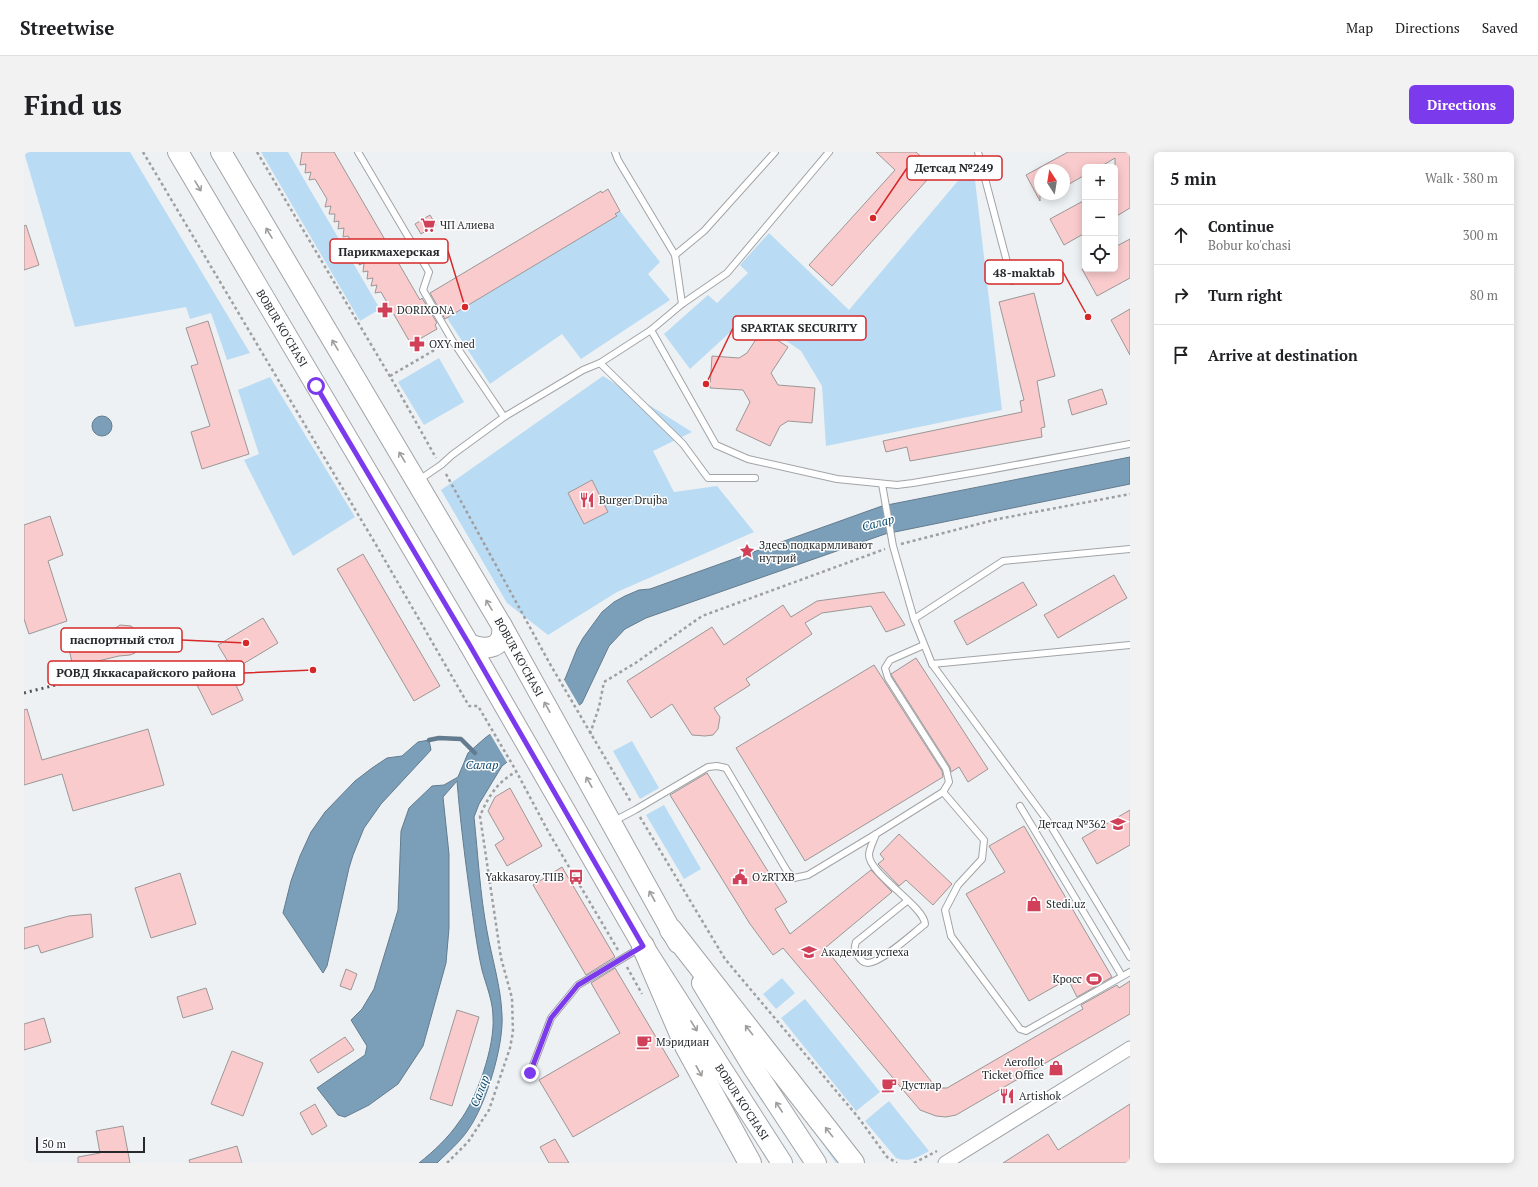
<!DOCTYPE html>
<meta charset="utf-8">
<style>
body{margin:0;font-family:"PT Serif",serif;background:#f2f2f2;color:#202124}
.controls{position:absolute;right:12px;top:12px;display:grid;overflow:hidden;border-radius:6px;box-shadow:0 2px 10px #0003}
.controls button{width:36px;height:36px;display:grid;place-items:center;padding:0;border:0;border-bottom:1px solid #e0e0e0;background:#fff;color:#202124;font:20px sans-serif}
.compass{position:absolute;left:1010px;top:12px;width:36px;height:36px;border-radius:50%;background:#fff;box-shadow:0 2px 10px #0003;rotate:348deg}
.scale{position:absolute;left:12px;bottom:10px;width:109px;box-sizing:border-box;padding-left:4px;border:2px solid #272829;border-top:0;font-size:11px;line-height:14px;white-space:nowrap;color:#272829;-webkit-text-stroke:3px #fdfeff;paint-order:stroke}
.stop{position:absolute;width:12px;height:12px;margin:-9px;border:3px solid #7c3aed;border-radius:50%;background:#fff}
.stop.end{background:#7c3aed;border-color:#fff;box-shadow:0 1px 4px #0008}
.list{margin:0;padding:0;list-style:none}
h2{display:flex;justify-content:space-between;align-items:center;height:52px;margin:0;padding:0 16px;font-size:17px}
h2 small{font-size:13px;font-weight:400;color:#757577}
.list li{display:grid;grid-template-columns:26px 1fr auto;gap:12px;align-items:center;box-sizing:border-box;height:60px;padding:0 16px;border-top:1px solid #e0e0e0}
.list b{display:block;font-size:15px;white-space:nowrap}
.list p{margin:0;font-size:13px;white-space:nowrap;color:#757577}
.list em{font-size:13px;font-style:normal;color:#757577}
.icon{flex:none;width:22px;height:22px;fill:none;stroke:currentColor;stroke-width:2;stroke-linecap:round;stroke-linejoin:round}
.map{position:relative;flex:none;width:1106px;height:1011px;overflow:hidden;border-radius:6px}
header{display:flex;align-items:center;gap:24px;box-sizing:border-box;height:56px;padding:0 20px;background:#fff;border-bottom:1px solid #e0e0e0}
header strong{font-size:19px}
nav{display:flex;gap:22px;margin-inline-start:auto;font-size:14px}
.intro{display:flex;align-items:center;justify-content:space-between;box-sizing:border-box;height:96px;padding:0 24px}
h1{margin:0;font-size:28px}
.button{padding:10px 18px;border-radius:6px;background:#7c3aed;color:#fff;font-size:14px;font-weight:700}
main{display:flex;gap:24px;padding:0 24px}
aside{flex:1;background:#fff;border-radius:6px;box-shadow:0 2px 10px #0003}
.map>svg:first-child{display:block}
.green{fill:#badbf4}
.water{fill:#7c9fb9;stroke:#627b8e}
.pier{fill:#edf1f3}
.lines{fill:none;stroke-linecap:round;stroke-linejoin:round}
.stream{stroke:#627b8e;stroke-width:4.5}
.building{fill:#facbcd;stroke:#9b9797}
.service-casing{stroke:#a1a4a7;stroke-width:8}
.minor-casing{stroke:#a1a4a7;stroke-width:15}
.primary-casing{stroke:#a1a4a7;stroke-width:22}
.trunk-casing{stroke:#a1a4a7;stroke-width:24}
.path{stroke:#9d9fa1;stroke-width:2.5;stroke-dasharray:3 3;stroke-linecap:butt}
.service{stroke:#fff;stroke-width:6}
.minor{stroke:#fff;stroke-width:13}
.primary{stroke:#fff;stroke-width:20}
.trunk{stroke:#fff;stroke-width:22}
.rail{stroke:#515254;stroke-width:3;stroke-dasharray:2 4;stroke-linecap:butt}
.oneway{stroke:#9e9e9f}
.route{stroke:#7c3aed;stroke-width:5}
.labels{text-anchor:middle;stroke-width:3;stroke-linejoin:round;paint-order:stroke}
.poi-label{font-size:11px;fill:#272829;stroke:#fdfeff;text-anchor:start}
.street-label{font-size:11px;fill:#272829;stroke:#fdfeff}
.water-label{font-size:12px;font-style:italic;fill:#0b4a6d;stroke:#fdfeff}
.leader{fill:none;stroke:#d62828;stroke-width:1.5}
.callout-dot{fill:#d62828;stroke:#fdfeff;stroke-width:1.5}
.callout{fill:#fdfeff;stroke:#d62828;stroke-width:1.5}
.callout-label{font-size:12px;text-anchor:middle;font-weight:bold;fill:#272829}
</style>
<header>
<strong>Streetwise</strong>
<nav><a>Map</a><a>Directions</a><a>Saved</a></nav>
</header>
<div class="intro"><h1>Find us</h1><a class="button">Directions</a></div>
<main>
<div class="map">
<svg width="1106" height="1011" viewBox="0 0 1106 1011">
<rect width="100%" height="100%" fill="#edf1f3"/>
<g class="green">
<polygon points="0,0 106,0 226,201 203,208 187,161 166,167 162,155 51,175"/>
<polygon points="237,0 264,0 356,157 336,169"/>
<polygon points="949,11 978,258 802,294 798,234 777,199 725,163 666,217 640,182 684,143 693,151 724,121 716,113 745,81 825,158"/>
<polygon points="596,59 636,110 624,122 646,148 557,207 538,182 466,232 423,166 592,64 591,62"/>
<polygon points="415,206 440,250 400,273 374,230"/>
<polygon points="579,224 668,280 629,299 650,340 693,334 730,380 593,440 524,483 483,451 417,338"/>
<polygon points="246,225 331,365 269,404 220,308 235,302 214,238"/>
<polygon points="608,589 635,636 616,647 589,599"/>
<polygon points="640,653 677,717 660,727 622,663"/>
<polygon points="758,826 771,841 752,857 739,842"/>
<polygon points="781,847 856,940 832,959 757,866"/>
<path d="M865,949L905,999C894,1005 885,1011 872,1006L841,969Z"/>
<polygon points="776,959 817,1011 812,1011"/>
</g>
<g class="water">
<circle cx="78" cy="274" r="10"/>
<path d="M1106,305V332L861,382L622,466L601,477L585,494L558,551L478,614L455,652L450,665C454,703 456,742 463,779C468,807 477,835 478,863C480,893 462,953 444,978C436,990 424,1000 413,1011H395C410,999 424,986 435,970C453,947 471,894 469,865C469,849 462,833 458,818C455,805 453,792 451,779C444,729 437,679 433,629L419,645L425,702V776L422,811L399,894L374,932L345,953L321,965L314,963L293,936L341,903L343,894L327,868L338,857L350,837L374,758L377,679L385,656L408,634L420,633L434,625L444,601L461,586L541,527L553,497L559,486L578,460L590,450L601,444L615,438L626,437L858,354Z"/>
<polygon points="405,588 407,598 357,652 340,676 329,703 325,716 303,814 299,821 259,761 267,729 276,704 287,680 301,660 331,629 348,616 363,606 378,604 394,590"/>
</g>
<polygon class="pier" points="539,526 556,555 484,612 465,580"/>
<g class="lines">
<polyline class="stream" points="405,588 415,586 437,587 451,601"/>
</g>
<g class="building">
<polygon points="278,0 310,0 396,148 398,146 413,171 411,173 413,177 387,192 357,140 351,141 353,133 347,134 349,126 343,127 344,119 339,120 340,111 335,113 336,104 324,84 319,85 320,76 314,77 315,69 310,70 311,62 305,62 307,54 301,55 303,47 291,27 285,28 287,20 281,21 282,12 276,13"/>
<polygon points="852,0 892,0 912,18 808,134 785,113 871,18"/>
<polygon points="1044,0 1106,0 1106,56 1091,65 1091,6 1076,15 1061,15 1061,23 1040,35 1040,18 1016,18 1016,49 1002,23"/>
<polygon points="584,37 596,59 591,62 593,64 421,167 406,141 577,39 578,41"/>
<polygon points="1061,48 1061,81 1040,93 1026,67"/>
<polygon points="406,63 412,73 397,82 391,72"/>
<polygon points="2,73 15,113 0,118 0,74"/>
<polygon points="1106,87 1106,126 1073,144 1058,117 1091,117 1091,95"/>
<polygon points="1010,141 1031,224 1013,229 1021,275 1017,276 1018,285 886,309 883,295 862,300 859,289 998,260 996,249 1000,248 975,150"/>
<polygon points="1106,157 1106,203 1087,168"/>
<polygon points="184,169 225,302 178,317 167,280 186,274 167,214 174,212 162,176"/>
<polygon points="738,178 764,195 747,221 754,233 791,236 788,271 764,269 756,274 746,294 712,278 726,250 719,238 686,236 688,204 715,206 723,201"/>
<polygon points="1078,237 1083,252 1048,263 1044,248"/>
<polygon points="568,328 584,360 560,372 544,341"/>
<polygon points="26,364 39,403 24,409 43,469 5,482 0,467 0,373"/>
<polygon points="339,402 416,534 390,549 313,417"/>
<polygon points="1090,423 1103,446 1034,486 1020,463"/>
<polygon points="999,430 1013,453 943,493 930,469"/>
<polygon points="860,440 881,473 862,480 847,454 798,461 781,471 788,482 722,527 726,533 690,556 696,565 694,577 689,583 681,584 668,583 648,552 627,566 603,529 688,475 700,493 759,453 767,465 793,449"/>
<polygon points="239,466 254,491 209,518 194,493"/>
<polygon points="96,473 107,474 115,481 116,492 111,501 106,503 95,504 49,515 43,488 90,477"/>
<polygon points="892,506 964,617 944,630 935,615 927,620 926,615 868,524 867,522"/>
<polygon points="850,513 918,619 919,625 781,709 712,596"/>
<polygon points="204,516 219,548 188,563 172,531"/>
<polygon points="3,557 18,608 124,577 140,633 49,659 38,622 0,633 0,558"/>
<polygon points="683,621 763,750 751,757 766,782 847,718 868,740 801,796 911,934 915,936 923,936 1059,857 1057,853 1093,833 1095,836 1106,829 1106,862 932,963 922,965 912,964 896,958 759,796 749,803 726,772 646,643"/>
<polygon points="486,636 518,694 483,714 471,693 480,687 464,659 471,645"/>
<polygon points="1106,658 1106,693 1073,712 1058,686"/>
<polygon points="1000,674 1088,825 1053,845 1044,827 1005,849 942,742 981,720 965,694"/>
<polygon points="875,682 928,732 909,753 882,728 875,734 854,712 860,707 856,702"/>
<polygon points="538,715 591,805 562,823 509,733"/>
<polygon points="156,721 172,772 127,786 111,736"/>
<polygon points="67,762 69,785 17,801 14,793 0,797 0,776 45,764"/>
<polygon points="591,816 655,924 549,985 515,928 596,881 567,831"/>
<polygon points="322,817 333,822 327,838 316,834"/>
<polygon points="182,836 189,857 159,866 153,845"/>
<polygon points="433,858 455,865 428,954 406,947"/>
<polygon points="20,866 27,890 0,898 0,872"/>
<polygon points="321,885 330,898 294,921 286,908"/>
<polygon points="208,899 239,911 219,964 187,952"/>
<polygon points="291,952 303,974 288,983 276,961"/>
<polygon points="1106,952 1106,1011 979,1011 1024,982 1034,998"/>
<polygon points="99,974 106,1011 54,1011 54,1005 76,1001 72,979"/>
<polygon points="531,987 545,1011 525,1011 516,995"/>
<polygon points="213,994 218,1011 166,1011 165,1008"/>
</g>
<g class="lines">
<g class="service-casing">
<g id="service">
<polyline points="334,0 405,120 399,138 428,188 480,265"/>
<polyline points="591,0 594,8 651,103 658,152"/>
<polyline points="954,0 988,129"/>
<polyline points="651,103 680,79 751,0"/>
<polyline points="627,178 692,293 724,307 813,327 873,333 889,331 959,319 1106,292"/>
<polyline points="576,211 627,178 658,152 703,121 805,0"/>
<polyline points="395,328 417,313 428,303 480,265 559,218 576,211 659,292 684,326 731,326"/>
<polyline points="858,332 869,394 890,467 908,512 1025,671 1106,805"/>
<polyline points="890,467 979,409 1106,397"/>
<polyline points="908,512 1106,493"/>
<polyline points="919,640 960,688 958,707 934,733 921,758 927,784 996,877 1002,879 1106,820"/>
<polyline points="996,654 1098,824"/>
<polyline points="590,669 611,658 684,615 693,614 702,616 763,719 770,726 784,723 852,682 919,640 925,630 922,617 864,526 861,516 866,508 900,493"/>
<path d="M852,682C850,688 845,697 845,703C845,722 900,754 901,772C888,782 858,810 844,811C839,811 837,808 834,804C830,799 830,796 832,790L883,749"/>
<polyline points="506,921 527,866 554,833 616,796"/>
</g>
</g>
<g class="minor-casing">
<polyline id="minor" points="921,1011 1106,896"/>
</g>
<g class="primary-casing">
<g id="primary">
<polyline points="154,0 445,492 619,794 758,1011"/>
<polyline points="197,0 478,474 654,791"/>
<path d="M445,492C462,499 481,497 478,474"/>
<polyline points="678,831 730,917 792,1011"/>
</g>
</g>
<g class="trunk-casing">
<g id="trunk">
<polyline points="647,778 829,1011"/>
<polyline points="619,794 662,894 726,1011"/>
</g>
</g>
<g class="path">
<polyline points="119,0 351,391 445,554 454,554 491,617 525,681 594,798"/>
<polyline points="233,0 374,238 412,306"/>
<polyline points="366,224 419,193"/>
<polyline points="422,322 526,512 607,650"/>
<polyline points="877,392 974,367 1106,342"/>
<polyline points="566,582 575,555 580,530 613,510 678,464 861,397"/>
<polyline points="616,665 701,807 834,965 863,1005 873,1011"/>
<polyline points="603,815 618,842"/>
<path d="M423,1011L444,990L465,958L486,896L489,880L488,846L477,806L456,664C464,645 473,630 492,620"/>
<polyline points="890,1011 913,999"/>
</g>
<use href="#service" class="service"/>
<use href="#minor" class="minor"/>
<use href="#primary" class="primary"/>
<use href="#trunk" class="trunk"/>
<polyline class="rail" points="0,541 83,520"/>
</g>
<defs><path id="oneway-shaft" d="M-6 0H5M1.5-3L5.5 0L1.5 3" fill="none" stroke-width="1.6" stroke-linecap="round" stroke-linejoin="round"/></defs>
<g class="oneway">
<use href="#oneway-shaft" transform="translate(174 34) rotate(59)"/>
<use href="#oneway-shaft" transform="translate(245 81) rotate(-121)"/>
<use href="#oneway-shaft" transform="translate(311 193) rotate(-121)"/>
<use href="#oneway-shaft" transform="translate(378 305) rotate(-121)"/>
<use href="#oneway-shaft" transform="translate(465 453) rotate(-121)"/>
<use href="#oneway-shaft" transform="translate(523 555) rotate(-119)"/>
<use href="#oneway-shaft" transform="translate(565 630) rotate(-119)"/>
<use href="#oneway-shaft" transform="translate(628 744) rotate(-119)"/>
<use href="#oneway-shaft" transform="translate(670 874) rotate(58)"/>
<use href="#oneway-shaft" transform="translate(725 878) rotate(-128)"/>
<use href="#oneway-shaft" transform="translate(675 919) rotate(61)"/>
<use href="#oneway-shaft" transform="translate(755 955) rotate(-123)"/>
<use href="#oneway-shaft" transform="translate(805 980) rotate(-128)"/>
</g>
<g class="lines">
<polyline class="route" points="292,234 445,492 619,794 554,833 527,866 506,921"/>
</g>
<defs>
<g id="supermarket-bare" transform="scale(1.2)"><path d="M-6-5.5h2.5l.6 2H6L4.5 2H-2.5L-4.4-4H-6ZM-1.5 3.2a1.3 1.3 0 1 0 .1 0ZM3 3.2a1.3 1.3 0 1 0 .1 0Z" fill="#d04058" stroke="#fdfeff" stroke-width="2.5" paint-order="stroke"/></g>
<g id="pharmacy-bare" transform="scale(1.2)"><path d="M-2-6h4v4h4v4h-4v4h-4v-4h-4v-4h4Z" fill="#d04058" stroke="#fdfeff" stroke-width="2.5" paint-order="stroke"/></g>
<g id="restaurant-bare" transform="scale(1.2)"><path d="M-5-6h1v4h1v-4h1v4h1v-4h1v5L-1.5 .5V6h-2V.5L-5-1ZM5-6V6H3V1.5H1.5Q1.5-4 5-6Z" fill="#d04058" stroke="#fdfeff" stroke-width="2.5" paint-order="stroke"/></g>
<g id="sight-bare" transform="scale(1.2)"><path d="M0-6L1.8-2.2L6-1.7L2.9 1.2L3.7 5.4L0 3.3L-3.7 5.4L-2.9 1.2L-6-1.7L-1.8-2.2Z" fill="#d04058" stroke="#fdfeff" stroke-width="2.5" paint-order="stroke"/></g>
<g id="school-bare" transform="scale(1.2)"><path d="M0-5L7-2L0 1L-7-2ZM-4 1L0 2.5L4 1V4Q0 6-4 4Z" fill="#d04058" stroke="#fdfeff" stroke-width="2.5" paint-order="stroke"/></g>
<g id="bus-bare" transform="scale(1.2)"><path d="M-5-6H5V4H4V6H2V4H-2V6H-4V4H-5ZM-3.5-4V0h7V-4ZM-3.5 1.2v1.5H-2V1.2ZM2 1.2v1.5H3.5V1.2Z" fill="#d04058" stroke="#fdfeff" stroke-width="2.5" paint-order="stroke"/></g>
<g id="civic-bare" transform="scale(1.2)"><path d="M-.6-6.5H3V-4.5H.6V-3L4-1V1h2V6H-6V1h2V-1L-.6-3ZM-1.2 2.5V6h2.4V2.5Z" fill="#d04058" stroke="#fdfeff" stroke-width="2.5" paint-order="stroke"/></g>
<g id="shop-bare" transform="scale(1.2)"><path d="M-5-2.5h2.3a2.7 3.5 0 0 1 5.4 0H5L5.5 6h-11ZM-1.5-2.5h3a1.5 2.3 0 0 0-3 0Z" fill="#d04058" stroke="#fdfeff" stroke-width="2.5" paint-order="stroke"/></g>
<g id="stadium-bare" transform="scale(1.2)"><path d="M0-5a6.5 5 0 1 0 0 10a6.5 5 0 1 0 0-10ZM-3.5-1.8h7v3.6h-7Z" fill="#d04058" stroke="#fdfeff" stroke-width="2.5" paint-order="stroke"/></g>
<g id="cafe-bare" transform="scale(1.2)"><path d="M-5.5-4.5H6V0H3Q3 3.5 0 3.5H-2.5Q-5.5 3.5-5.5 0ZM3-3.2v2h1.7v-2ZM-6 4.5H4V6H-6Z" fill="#d04058" stroke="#fdfeff" stroke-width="2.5" paint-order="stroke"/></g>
</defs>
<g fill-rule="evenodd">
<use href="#supermarket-bare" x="404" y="73"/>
<use href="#pharmacy-bare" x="361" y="158"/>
<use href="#pharmacy-bare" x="393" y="192"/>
<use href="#restaurant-bare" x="563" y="348"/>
<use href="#sight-bare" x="723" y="399"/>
<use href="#school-bare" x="1094" y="672"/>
<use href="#bus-bare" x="552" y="725"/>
<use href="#civic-bare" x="716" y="725"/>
<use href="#shop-bare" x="1010" y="752"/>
<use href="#school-bare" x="785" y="800"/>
<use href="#stadium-bare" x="1070" y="827"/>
<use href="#cafe-bare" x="620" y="890"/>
<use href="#shop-bare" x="1032" y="916"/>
<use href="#cafe-bare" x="865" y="933"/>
<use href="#restaurant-bare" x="983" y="944"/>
</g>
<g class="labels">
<g class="poi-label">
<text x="416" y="77">ЧП Алиева</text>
<text x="373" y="162">DORIXONA</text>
<text x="405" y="196">OXY med</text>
<text x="575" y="352">Burger Drujba</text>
<text x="735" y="397">Здесь подкармливают<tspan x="735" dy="13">нутрий</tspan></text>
<text x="1082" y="676" text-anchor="end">Детсад №362</text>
<text x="540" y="729" text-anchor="end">Yakkasaroy TIIB</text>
<text x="728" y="729">O'zRTXB</text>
<text x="1022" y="756">Stedi.uz</text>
<text x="797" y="804">Академия успеха</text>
<text x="1058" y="831" text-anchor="end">Кросс</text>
<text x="632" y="894">Мэридиан</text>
<text x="1020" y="914" text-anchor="end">Aeroflot<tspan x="1020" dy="13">Ticket Office</tspan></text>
<text x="877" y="937">Дустлар</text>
<text x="995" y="948">Artishok</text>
</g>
<g class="street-label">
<text transform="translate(258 176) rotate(59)" y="4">BOBUR KO'CHASI</text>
<text transform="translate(495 505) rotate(61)" y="4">BOBUR KO'CHASI</text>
<text transform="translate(718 950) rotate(57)" y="4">BOBUR KO'CHASI</text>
</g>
<g class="water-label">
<text transform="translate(854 371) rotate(-15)" y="4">Салар</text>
<text x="458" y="617">Салар</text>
<text transform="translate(456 939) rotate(-69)" y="4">Салар</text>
</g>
</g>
<path class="leader" d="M849 66L883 16M441 155L424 99M1064 165L1039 120M682 232L709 176M222 491L158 488M289 518L220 521"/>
<g class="callout-dot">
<circle cx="849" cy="66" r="4"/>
<circle cx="441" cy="155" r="4"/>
<circle cx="1064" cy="165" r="4"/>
<circle cx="682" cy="232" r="4"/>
<circle cx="222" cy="491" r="4"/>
<circle cx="289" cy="518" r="4"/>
</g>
<g class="callout">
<rect x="883" y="4" width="95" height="24" rx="4"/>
<rect x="306" y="87" width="118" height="24" rx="4"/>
<rect x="961" y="108" width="78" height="24" rx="4"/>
<rect x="709" y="164" width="133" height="24" rx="4"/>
<rect x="37" y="476" width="121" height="24" rx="4"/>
<rect x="24" y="509" width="196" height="24" rx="4"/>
</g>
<g class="callout-label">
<text x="930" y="20">Детсад №249</text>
<text x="365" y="104">Парикмахерская</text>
<text x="1000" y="125">48-maktab</text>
<text x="775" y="180">SPARTAK SECURITY</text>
<text x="98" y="492">паспортный стол</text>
<text x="122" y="525">РОВД Яккасарайского района</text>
</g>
</svg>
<div class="controls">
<button>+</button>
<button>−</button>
<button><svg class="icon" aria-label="locate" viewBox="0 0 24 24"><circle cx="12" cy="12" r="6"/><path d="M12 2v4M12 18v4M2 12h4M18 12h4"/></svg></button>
</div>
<svg class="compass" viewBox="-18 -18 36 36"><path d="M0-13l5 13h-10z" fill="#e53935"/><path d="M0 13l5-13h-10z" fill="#757577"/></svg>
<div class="scale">50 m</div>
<div class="stop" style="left:292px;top:234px"></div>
<div class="stop end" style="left:506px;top:921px"></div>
</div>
<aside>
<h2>5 min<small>Walk · 380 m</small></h2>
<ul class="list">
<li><svg class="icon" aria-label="ahead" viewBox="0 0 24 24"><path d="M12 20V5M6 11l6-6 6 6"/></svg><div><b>Continue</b><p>Bobur ko'chasi</p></div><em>300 m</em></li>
<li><svg class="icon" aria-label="right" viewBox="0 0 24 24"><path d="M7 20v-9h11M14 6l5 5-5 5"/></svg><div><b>Turn right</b></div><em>80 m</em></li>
<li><svg class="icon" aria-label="arrive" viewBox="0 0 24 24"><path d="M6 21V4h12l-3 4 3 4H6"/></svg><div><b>Arrive at destination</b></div></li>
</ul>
</aside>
</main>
